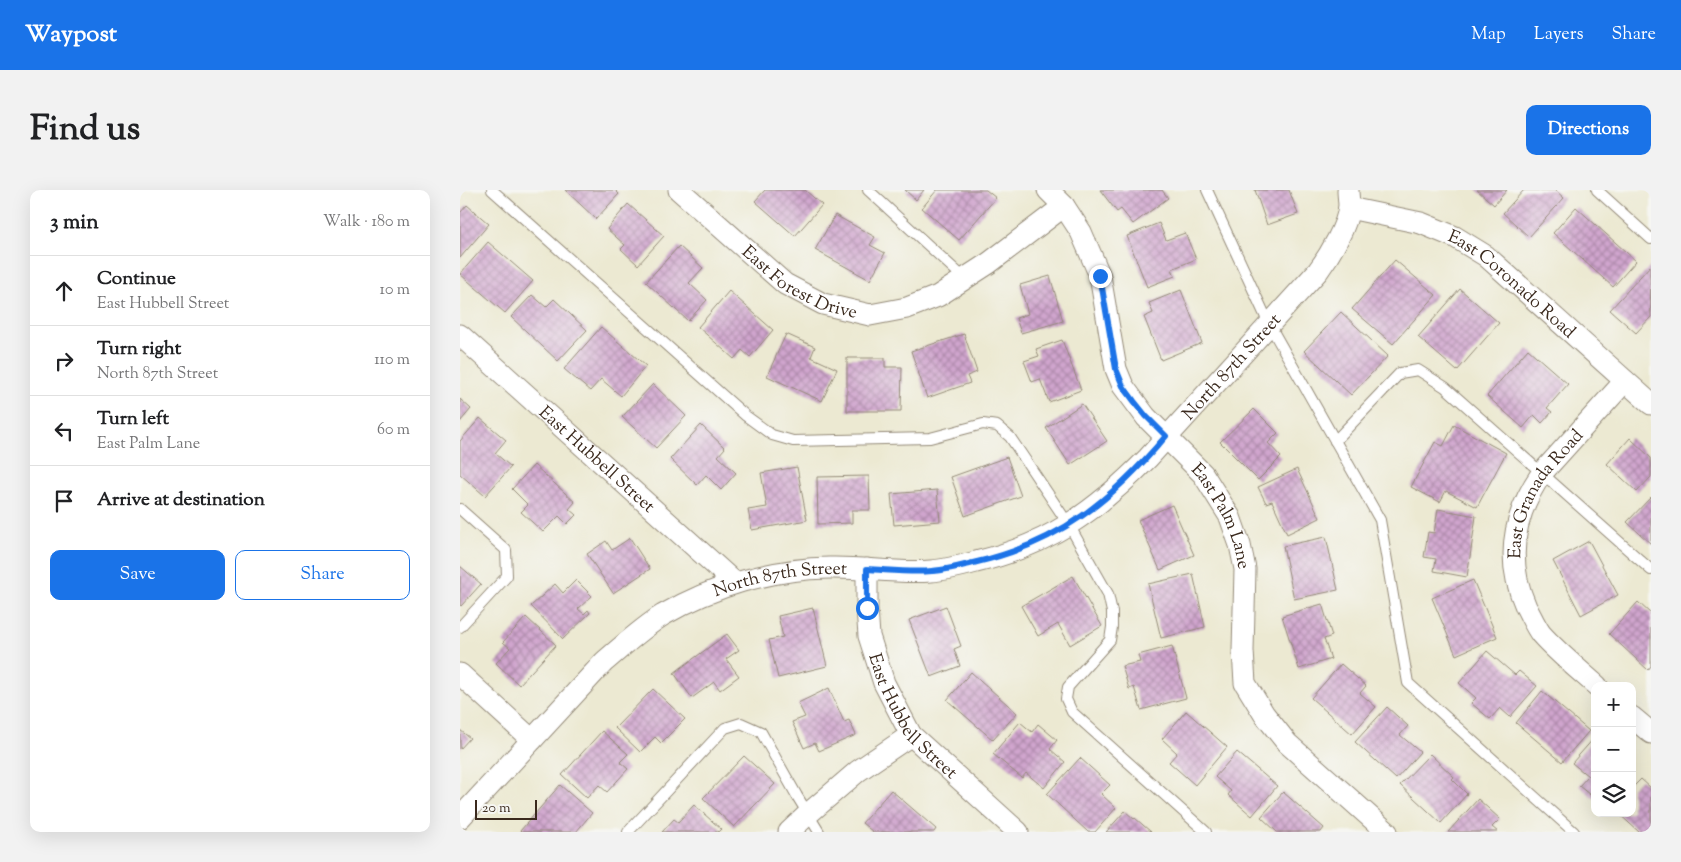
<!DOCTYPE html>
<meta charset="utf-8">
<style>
body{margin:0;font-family:"Sorts Mill Goudy",serif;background:#f2f2f2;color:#202124}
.controls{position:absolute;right:15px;bottom:15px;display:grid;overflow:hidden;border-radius:10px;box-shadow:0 5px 20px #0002}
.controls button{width:45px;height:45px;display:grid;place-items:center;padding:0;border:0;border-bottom:1px solid #e0e0e0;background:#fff;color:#202124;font:25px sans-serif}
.scale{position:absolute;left:15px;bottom:12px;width:62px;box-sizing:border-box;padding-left:5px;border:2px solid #3b2a1e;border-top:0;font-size:14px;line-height:18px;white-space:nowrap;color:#3b2a1e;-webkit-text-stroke:4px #f6f6f2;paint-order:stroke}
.stop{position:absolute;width:15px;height:15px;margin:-11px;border:4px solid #1a73e8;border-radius:50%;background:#fff}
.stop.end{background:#1a73e8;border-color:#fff;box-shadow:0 1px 5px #0008}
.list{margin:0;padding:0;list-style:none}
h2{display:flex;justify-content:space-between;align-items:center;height:65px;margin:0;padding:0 20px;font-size:21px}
h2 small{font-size:16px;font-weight:400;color:#757577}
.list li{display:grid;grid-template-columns:32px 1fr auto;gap:15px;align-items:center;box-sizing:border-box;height:70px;padding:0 20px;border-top:1px solid #e0e0e0}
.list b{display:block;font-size:19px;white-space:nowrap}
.list p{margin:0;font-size:16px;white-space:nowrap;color:#757577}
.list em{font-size:16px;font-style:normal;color:#757577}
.actions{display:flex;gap:10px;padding:15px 20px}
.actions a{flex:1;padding:11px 0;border:1px solid #1a73e8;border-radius:10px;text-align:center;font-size:18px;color:#1a73e8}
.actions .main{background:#1a73e8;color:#fff}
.icon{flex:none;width:28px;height:28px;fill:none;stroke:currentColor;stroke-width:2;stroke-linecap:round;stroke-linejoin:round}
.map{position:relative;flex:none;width:1191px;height:642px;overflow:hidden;border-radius:10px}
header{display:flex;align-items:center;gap:30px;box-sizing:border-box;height:70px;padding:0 25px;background:#1a73e8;color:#fff}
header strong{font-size:24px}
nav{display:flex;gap:28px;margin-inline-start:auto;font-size:18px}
.intro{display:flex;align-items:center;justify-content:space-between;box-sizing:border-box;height:120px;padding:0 30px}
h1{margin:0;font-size:35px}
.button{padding:12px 22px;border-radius:10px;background:#1a73e8;color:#fff;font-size:18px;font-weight:700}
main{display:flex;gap:30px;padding:0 30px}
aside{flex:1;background:#fff;border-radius:10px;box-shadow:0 5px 20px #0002}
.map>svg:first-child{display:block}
.building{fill:url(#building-cross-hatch)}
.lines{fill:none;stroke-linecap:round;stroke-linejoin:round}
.lane-casing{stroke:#948a78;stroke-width:12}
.street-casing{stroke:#948a78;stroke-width:23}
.lane{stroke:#fff;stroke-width:10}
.street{stroke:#fff;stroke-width:21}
.route{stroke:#1a73e8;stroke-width:6}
.labels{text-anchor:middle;stroke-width:4;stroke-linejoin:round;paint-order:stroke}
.street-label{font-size:18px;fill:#3b2a1e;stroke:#f6f6f2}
</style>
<header>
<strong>Waypost</strong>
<nav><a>Map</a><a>Layers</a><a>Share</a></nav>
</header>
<div class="intro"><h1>Find us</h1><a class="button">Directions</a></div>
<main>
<aside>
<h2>3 min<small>Walk · 180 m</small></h2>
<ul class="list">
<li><svg class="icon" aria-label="ahead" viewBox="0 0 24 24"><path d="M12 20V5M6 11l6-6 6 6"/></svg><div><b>Continue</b><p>East Hubbell Street</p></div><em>10 m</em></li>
<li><svg class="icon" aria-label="right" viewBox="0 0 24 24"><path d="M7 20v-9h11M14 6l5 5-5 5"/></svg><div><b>Turn right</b><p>North 87th Street</p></div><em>110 m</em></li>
<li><svg class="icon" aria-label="left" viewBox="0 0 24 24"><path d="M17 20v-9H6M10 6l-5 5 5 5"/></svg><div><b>Turn left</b><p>East Palm Lane</p></div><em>60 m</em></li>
<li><svg class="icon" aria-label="arrive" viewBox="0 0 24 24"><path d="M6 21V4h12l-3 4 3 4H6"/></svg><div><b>Arrive at destination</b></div></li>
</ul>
<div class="actions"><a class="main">Save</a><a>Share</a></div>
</aside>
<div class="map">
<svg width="1191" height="642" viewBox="0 0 1191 642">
<defs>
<pattern id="building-cross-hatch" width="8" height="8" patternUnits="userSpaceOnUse" patternTransform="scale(1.25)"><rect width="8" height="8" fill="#d0a5ce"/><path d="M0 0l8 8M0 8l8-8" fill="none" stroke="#aa87a7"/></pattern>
</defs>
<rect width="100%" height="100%" fill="#f6f6f2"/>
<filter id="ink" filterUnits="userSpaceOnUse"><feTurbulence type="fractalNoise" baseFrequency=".02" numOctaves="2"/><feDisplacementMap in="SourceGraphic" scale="10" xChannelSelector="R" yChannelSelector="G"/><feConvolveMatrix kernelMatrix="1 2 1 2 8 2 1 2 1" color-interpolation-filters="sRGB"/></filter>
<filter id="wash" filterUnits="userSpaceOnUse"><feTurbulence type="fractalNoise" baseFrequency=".0096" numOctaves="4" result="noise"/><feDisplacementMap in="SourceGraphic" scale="20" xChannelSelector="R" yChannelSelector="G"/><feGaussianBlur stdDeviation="1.12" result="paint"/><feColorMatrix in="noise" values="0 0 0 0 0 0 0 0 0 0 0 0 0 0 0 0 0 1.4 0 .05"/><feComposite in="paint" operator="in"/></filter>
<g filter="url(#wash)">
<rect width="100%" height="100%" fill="#ece9d2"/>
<g id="blocks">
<g class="building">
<polygon points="105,0 155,0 159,4 136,29"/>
<polygon points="305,0 345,0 362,15 335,46 295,11"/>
<polygon points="445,0 464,0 456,10"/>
<polygon points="477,0 526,0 536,8 499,50 462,18"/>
<polygon points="640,0 702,0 708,8 673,34 661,19 657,22"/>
<polygon points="795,0 829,0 838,24 807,35"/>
<polygon points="1017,0 1047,0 1034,15"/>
<polygon points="1064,0 1095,0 1104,8 1069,47 1043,23"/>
<polygon points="168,14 204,46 178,75 161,59 165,55 147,39"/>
<polygon points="7,15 29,34 0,68 0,23"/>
<polygon points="1116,17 1176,71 1153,97 1093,43"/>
<polygon points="375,25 415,47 410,55 425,63 410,90 355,60"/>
<polygon points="699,33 706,50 725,43 736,69 712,79 715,86 687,97 667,46"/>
<polygon points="28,52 73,91 45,123 0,84"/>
<polygon points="219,56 243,78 229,93 247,110 228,131 186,92"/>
<polygon points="935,70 976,105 933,154 892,119"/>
<polygon points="1190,76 1191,127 1176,143 1150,120"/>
<polygon points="590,86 603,131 561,143 556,128 568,124 560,95"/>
<polygon points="1000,99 1039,133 997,181 958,147"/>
<polygon points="721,100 742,153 701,170 684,127 693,123 689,113"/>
<polygon points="269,101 313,140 290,167 282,160 274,169 238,137"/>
<polygon points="72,105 86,117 94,109 127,140 98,171 51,127"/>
<polygon points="881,122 928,166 891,205 844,161"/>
<polygon points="141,137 186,176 161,206 141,189 130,201 104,179"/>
<polygon points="326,144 355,157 351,167 377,179 362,211 307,186"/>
<polygon points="504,144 517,182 507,186 510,193 467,208 451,161"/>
<polygon points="602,150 621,200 589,212 580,189 572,192 564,171 579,166 576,159"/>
<polygon points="1068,159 1108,194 1087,218 1092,222 1082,233 1074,225 1063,238 1027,206"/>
<polygon points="387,168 425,168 425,177 442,177 441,221 387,221"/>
<polygon points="193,194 226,226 196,258 162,227"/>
<polygon points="0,209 11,219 0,232"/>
<polygon points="622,214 647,251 610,275 586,238"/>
<polygon points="794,219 818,243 808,253 821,267 798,290 760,252"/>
<polygon points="20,228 46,250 35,263 51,277 25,306 0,284 0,251"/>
<polygon points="241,235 265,258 258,266 276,283 261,300 246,285 237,295 210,269"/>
<polygon points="994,235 1046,263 1017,317 986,301 980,312 951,297 975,252 983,256"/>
<polygon points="1170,248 1191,268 1191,287 1177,302 1147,274"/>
<polygon points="547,267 561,306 505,326 491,287"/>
<polygon points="74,275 115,312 109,319 116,325 107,334 99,326 83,342 61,322 68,315 52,299"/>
<polygon points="337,277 347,330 292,340 288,320 307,317 301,283"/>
<polygon points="837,279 860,328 827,344 812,311 806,313 798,297"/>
<polygon points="409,286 410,320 392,320 392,333 358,334 357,287"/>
<polygon points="477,300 480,331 434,335 431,304"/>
<polygon points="1191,307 1191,354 1167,332"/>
<polygon points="712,315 734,365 700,380 678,330"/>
<polygon points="978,319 1016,326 1007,387 974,381 976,369 964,367 968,342 974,343"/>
<polygon points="866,347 878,400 834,409 823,356"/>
<polygon points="170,348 190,379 153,403 127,364 146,351 152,360"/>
<polygon points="1129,351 1158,405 1121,425 1093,371"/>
<polygon points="0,376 21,394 1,416 0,415"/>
<polygon points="733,384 745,437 701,448 688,394"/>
<polygon points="613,386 642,436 610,455 598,434 578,446 561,416"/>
<polygon points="116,390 132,406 118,419 124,424 128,420 130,423 103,449 71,416 95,394 103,403"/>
<polygon points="1013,390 1037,447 996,465 972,408"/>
<polygon points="1178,412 1191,424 1191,476 1188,480 1149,444"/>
<polygon points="862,414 872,446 864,449 871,469 839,479 822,426"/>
<polygon points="486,416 501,456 494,459 500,476 471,487 449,430"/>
<polygon points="353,418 367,476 318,488 309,450 323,447 318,426"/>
<polygon points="66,427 96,455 59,495 36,473 50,458 43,452"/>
<polygon points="267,444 279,460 266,469 279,486 260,500 254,492 232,508 214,483"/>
<polygon points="712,456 726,508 681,520 674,497 669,499 662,476 680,472 678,465"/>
<polygon points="1027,461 1055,485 1059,481 1077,496 1050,527 1040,518 1030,529 1011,513 1016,508 999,493"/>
<polygon points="881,474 906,496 900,503 916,517 892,544 851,508"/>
<polygon points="511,482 557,523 533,550 487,510"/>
<polygon points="369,498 384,532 389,530 396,545 359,561 355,553 344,558 332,532 345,527 338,513"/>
<polygon points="193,499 225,529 201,553 195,547 180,562 155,538"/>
<polygon points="1082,501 1129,541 1102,572 1056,533"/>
<polygon points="927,517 948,536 940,545 960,562 936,589 895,552"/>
<polygon points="726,521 767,557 735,595 709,572 717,563 702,549"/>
<polygon points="560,532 572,542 578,534 597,550 590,559 605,572 584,598 566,583 562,588 533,564"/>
<polygon points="0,540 10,548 0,559"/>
<polygon points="142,541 168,564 160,572 168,579 147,602 139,595 127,608 102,585"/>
<polygon points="1135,547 1135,609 1119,596 1128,586 1112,573"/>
<polygon points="777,562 817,596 792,626 768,605 771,601 755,587"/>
<polygon points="970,564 994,587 992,589 1007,604 981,633 940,595"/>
<polygon points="284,566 315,594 274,637 243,608"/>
<polygon points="620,568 650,595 641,604 656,618 635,642 628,642 587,604"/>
<polygon points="1181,589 1191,598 1191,642 1179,642 1158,623 1172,623 1172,598"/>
<polygon points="100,595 132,623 116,642 61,642 60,641"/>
<polygon points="431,600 476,639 474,642 413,642 402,633"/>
<polygon points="823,602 864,638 861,642 817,642 801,627"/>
<polygon points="1018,609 1040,629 1032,637 1038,642 988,642"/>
<polygon points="234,615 261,639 258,642 202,642 214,629 218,632"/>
<polygon points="665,621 674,629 675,628 691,642 646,642"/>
</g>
</g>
</g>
<g filter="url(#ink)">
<use href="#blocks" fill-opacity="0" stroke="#948a78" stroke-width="1"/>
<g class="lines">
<g class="lane-casing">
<g id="lane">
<polyline points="32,0 286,226 312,245 333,251 470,248 523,234 537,236 550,247 609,335 648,404 652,422 652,437 650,450 608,497 606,509 612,522 746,642"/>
<polyline points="408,0 505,89"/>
<polyline points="747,0 809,134 920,330 948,493 1114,642"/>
<polyline points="1137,0 1191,49"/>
<polyline points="875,251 940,183 958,180 985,197 1191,380"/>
<polyline points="0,319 46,360 47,386 0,437"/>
<polyline points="168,642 265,538 281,533 301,542 337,606 359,642"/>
</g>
</g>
<g class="street-casing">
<g id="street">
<path id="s1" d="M219,0L325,94L363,114L410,125L447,118L478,106L529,73L604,16"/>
<path id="s2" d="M588,0L604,16L621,42L640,86L656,179L663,196L686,227L743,284L770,327L780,355L785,379L783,461L785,493L804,524L827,553L927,642"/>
<path id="s3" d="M889,18L961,33L995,47L1026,66L1191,214"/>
<path id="s4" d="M0,145L275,393"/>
<path id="s5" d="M407,379V418L409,446L424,493L451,545L558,642"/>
<polyline points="0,484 72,550"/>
<path id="s6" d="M1137,496C1118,479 1098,463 1081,444C1075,436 1071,426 1066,417C1045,370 1053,325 1082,283L1165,191"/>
<polyline points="1172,527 1191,543"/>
<path id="s7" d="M0,628L144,472C163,456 182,438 203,425C253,396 311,379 369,378C403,377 437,384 471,381C486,380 501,376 516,372C589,355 636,321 688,268L858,81C869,66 888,35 889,16C889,11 888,5 888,0"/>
<polyline points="329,642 348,624 398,581 451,545"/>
</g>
</g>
<use href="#lane" class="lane"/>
<use href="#street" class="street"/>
</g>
</g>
<g class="lines" filter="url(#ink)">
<path class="route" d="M407,418V379C428,380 450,383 472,381C487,380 502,376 517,372C599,353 652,310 706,246L686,226L674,211L663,196L656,179L640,86"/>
</g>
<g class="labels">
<g class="street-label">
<text dy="6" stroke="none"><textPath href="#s1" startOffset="154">East Forest Drive</textPath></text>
<text dy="6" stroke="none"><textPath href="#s3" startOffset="184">East Coronado Road</textPath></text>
<text dy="6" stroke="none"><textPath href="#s7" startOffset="938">North 87th Street</textPath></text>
<text dy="6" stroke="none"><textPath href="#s4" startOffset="185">East Hubbell Street</textPath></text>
<text dy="6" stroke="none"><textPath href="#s6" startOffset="231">East Granada Road</textPath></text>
<text dy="6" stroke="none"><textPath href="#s2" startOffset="380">East Palm Lane</textPath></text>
<text dy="6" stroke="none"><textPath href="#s7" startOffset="412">North 87th Street</textPath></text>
<text dy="6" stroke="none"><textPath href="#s5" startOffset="160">East Hubbell Street</textPath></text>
</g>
</g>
</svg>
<div class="controls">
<button>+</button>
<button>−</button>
<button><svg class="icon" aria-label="layers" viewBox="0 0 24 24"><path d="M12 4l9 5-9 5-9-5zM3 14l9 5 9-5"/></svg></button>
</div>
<div class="scale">20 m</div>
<div class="stop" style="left:407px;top:418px"></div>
<div class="stop end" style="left:640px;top:86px"></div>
</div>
</main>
